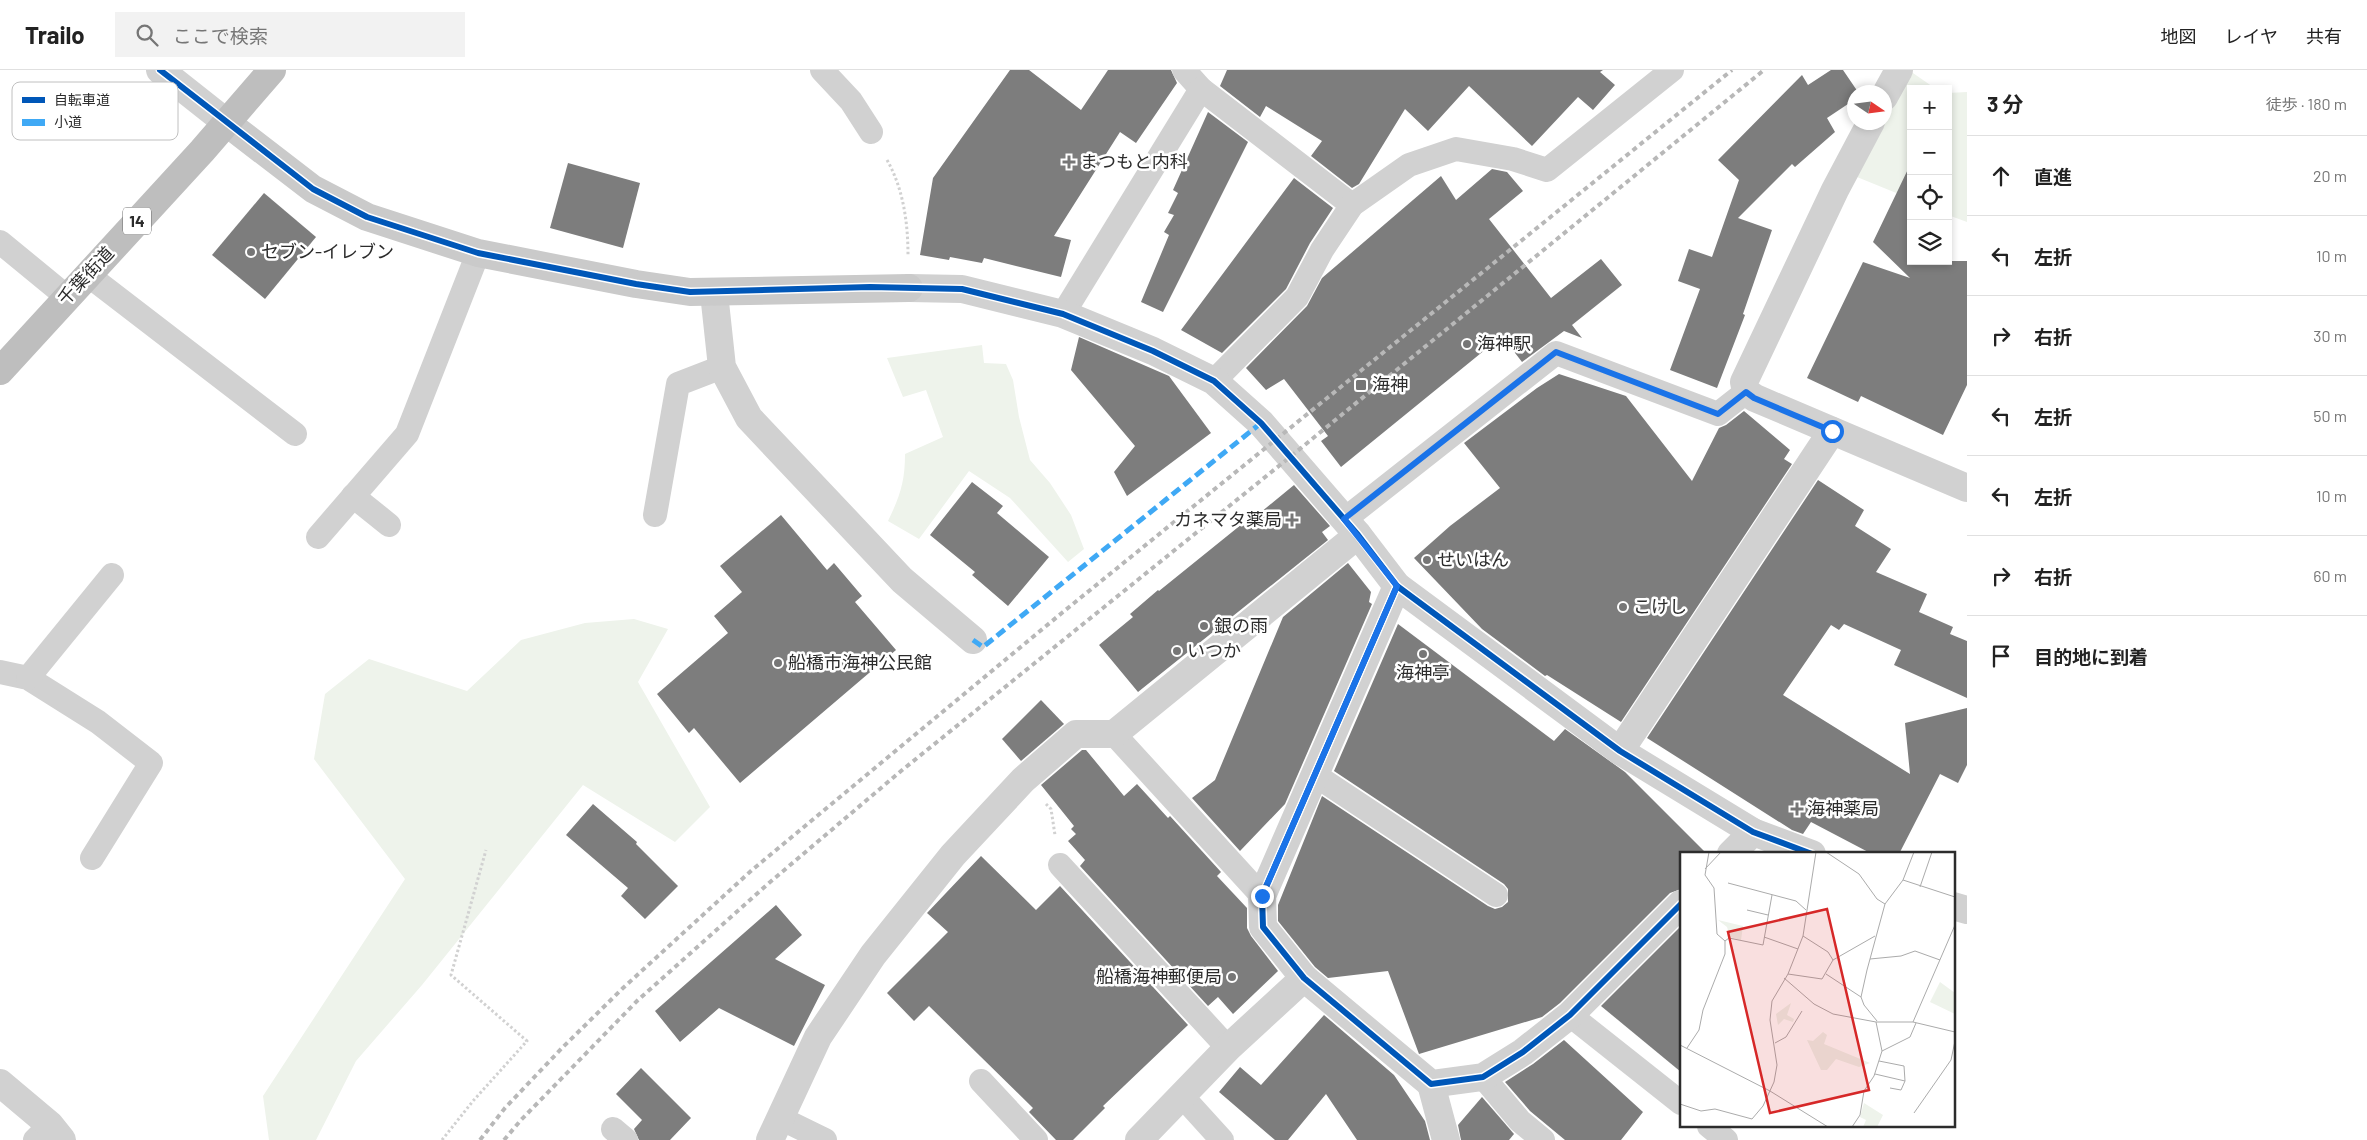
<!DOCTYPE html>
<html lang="ja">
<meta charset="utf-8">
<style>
body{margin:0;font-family:Barlow,"Noto Sans JP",sans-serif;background:#f2f2f2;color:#222}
.controls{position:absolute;right:15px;top:15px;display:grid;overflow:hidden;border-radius:0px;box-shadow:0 2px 8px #0003}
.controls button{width:45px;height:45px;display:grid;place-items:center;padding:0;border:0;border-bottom:1px solid #e0e0e0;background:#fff;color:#222;font:25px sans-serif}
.compass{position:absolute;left:1847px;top:15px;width:45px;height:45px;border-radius:50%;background:#fff;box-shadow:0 2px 8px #0003;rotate:103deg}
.stop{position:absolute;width:15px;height:15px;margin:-11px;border:4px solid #1a73e8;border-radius:50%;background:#fff}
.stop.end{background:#1a73e8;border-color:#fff;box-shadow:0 1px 5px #0008}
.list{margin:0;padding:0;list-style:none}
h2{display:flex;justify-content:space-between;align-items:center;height:65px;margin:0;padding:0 20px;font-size:21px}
h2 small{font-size:16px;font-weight:400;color:#767676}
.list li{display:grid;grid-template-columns:32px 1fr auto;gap:15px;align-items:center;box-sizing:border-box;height:80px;padding:0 20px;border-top:1px solid #e0e0e0}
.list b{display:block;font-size:19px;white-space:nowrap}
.list em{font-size:16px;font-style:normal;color:#767676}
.icon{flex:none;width:28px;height:28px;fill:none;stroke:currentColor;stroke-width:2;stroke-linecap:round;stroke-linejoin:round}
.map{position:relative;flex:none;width:1967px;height:1070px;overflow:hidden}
header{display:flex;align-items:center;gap:30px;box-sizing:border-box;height:70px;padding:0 25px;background:#fff;border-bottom:1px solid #e0e0e0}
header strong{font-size:24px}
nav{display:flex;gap:28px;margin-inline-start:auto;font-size:18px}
.search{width:350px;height:45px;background:#f2f2f2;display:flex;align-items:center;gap:12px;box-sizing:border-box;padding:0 18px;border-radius:0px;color:#767676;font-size:19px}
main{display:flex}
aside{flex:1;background:#fff}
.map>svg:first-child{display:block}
.green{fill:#eef3eb}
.building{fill:#7d7d7d}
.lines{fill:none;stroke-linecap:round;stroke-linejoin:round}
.path{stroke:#d1d1d1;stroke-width:3;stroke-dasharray:2.5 2.5;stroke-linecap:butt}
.lane{stroke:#d1d1d1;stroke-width:24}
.street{stroke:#d1d1d1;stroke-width:28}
.secondary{stroke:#cacaca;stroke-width:28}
.highway{stroke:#bebebe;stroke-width:28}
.rail{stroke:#b8b8b8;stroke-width:4;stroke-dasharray:5 4;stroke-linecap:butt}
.quiet{stroke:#3fa9f5;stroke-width:5;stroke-dasharray:10 5;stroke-linecap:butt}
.cycleway-casing{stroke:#fff;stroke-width:9}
.cycleway{stroke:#0057b8;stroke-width:6}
.route{stroke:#1a73e8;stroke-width:6}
.poi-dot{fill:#767676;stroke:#fff;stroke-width:2}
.labels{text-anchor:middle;stroke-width:5;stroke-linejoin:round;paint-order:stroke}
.shield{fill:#fff;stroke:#6b6b6b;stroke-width:1}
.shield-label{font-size:16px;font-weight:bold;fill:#2c2c2c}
.poi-label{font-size:18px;fill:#2c2c2c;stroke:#fff;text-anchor:start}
.street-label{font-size:18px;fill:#2c2c2c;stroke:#fff}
.inset-road{fill:none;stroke:#ababab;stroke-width:1}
.view{fill:#d62828;fill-opacity:0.15;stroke:#d62828;stroke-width:2.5}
.inset-edge{fill:none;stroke:#2c2c2c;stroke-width:2.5}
.key{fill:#fff;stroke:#c0c0c0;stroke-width:1}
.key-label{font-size:14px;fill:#2c2c2c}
</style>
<header>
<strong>Trailo</strong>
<div class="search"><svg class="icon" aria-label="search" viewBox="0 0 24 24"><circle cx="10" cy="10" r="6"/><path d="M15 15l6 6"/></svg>ここで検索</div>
<nav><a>地図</a><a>レイヤ</a><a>共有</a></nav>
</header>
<main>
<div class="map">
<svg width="1967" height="1070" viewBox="0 0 1967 1070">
<rect width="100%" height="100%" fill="#fff"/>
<g class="green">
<polygon points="1910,1 1936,19 1911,19 1911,129 1857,107"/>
<polygon points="1967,22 1967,152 1948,145 1948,23"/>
<path d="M982,275L984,293L1006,294L1013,310L1019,347L1030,390L1050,413L1071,445L1084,479L1068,492L1010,428L969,401L919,469L888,451C900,426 905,412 905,384L943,367L926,320L903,327L887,288Z"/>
<polygon points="634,549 668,559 638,612 710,737 675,772 583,715 422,915 356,991 316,1070 269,1070 263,1026 405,809 314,689 325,624 369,589 467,621 521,570 585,553"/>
</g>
<g class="building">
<polygon points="1010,0 1029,0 1081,40 1108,0 1171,0 1177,13 1136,73 1120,62 1054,166 1071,170 1061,207 984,188 982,193 950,187 949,190 920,185 933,108"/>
<polygon points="1227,0 1603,0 1600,2 1615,15 1593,40 1578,27 1532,76 1469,16 1428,61 1405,39 1359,114 1352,118 1311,86 1322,71 1266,36 1260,47 1220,16"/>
<polygon points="1831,0 1843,0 1858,22 1854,22 1854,30 1827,48 1835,62 1795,97 1792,94 1738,148 1772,160 1743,244 1745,245 1717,318 1670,300 1700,219 1678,211 1689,179 1712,187 1739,110 1718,90 1802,5 1808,15"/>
<polygon points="1208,42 1248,72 1163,242 1141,232 1169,165 1164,162 1174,145 1168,143 1178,123 1173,120"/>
<polygon points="568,93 640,113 623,178 550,158"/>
<polygon points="1911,93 1911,191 1967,191 1967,315 1943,365 1861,326 1858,332 1807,308 1863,192 1910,208 1873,172"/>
<polygon points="1492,99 1507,102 1523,121 1489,149 1551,228 1601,189 1622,215 1572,255 1582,268 1564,261 1522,292 1502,266 1341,397 1321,371 1328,366 1284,309 1266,320 1246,298 1307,236 1322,208 1441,106 1456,130"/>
<polygon points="1294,108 1333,138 1310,173 1286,219 1222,283 1181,260"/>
<polygon points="264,123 316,167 265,229 212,185"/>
<polygon points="1079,267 1169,306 1211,363 1127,426 1114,402 1135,376 1071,300"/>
<polygon points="1559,304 1626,326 1692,411 1719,358 1726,355 1744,341 1790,380 1784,389 1792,394 1621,652 1547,605 1545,606 1482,559 1414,488 1450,456 1500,418 1464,373 1537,318"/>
<polygon points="1818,410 1864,440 1855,456 1891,479 1876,502 1927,524 1919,542 1953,557 1950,564 1967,571 1967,628 1894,595 1901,580 1844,554 1839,560 1831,555 1783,625 1910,704 1905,653 1967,638 1967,695 1958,713 1940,704 1899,784 1872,784 1811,752 1803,764 1792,760 1647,668"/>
<polygon points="972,412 1003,436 997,443 1049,487 1008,536 972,505 975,502 930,465"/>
<polygon points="1294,415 1330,456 1322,462 1328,470 1138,622 1099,575 1133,547 1130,544 1158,520 1159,521 1242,454 1244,456"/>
<polygon points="781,445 827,500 834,493 862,526 855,532 896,580 740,713 694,658 689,663 657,624 728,563 714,546 742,522 720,496"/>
<polygon points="1348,493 1371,522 1369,532 1372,534 1285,734 1240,781 1192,728 1215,710 1283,547"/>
<polygon points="1398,554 1554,671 1565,659 1625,702 1707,784 1681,784 1681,819 1670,823 1560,933 1542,947 1419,984 1388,901 1328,908 1315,897 1278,851 1278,835 1322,726 1488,836 1495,839 1502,837 1508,832 1508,819 1504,814 1334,701"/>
<polygon points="1041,630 1064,654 1021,691 1002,669"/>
<polygon points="1082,680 1086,680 1124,726 1137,714 1168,748 1170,746 1221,802 1217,806 1247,838 1247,858 1251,866 1278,901 1233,944 1218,927 1208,936 1080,796 1085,790 1068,771 1076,764 1071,759 1074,756 1041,715"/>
<polygon points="593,734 637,772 636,774 678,816 645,849 621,826 628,818 566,765"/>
<polygon points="981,786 1036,840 1060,816 1188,955 1103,1036 1105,1038 1073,1070 1056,1070 1029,1042 1033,1038 929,936 914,951 887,923 948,862 927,843"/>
<polygon points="776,835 802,865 775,889 825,915 794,976 719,938 680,972 655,941"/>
<polygon points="1681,856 1681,1002 1601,936"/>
<polygon points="1324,945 1394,1005 1425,1051 1430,1070 1357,1070 1326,1024 1288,1070 1275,1070 1219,1022 1240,997 1261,1015"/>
<polygon points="1564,970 1643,1042 1621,1070 1565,1070 1530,1041 1505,1012 1533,994"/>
<polygon points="641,998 691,1048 670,1070 639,1070 634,1059 642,1050 616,1024"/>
<polygon points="1482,1027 1514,1064 1509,1070 1461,1070 1458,1055"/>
</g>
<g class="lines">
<g class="path">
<path d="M887,90C903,118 908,152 908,185"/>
<polyline points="1046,734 1051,739 1055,765"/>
<polyline points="442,1070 473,1031 527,971 451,905 486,780"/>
</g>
<g class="lane">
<polyline points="822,0 851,31 871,62"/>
<polyline points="1184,0 1201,19 1352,135"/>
<polyline points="0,172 67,227"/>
<polyline points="88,205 295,364"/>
<polyline points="1063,244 1201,19"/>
<polyline points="1214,311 1297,227 1322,180 1352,135 1409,95 1456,79 1513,89 1547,100 1672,0"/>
<polyline points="353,426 389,455"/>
<polyline points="655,445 678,314 722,297"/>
<polyline points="1345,449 1556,283 1718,344 1746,322"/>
<polyline points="318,467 407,364 478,183"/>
<polyline points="0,602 28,608 98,652 151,693 92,788"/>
<polyline points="28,608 112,505"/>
<polyline points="1114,664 1262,826"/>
<polyline points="1315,705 1496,825"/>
<polyline points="1060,795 1228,978"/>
<polyline points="1570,945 1681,1033"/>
<polyline points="1483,1007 1520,1051 1543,1070"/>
<polyline points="981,1011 1036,1070"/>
<polyline points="1182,1026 1222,1070"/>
<polyline points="780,1048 825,1070"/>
<polyline points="1709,1056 1726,1070"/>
<polyline points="613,1059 626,1070"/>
<polyline points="35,1070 50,1055"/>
</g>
<g class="street">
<polyline points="160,0 227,53"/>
<polyline points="1884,27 1899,0"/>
<polyline points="1871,52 1835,120 1744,312 1746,322 1755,328 1967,418"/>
<polyline points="909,218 962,219 1063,244 1153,281 1214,311 1261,353 1358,465 1397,516 1620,681 1753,762 1812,784"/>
<polyline points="714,223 722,297 749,348 902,510 973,570"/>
<polyline points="1397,516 1262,826 1263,857 1304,908 1431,1014 1483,1007 1523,982 1570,945 1681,834"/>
<polyline points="1620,681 1832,361"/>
<polyline points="1731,784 1753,762"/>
<polyline points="1953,836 1967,840"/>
<polyline points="0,1013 50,1055 62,1070"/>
<polyline points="1431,1014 1446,1070"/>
<polyline points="770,1070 818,967 873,885 953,785 1023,710 1076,664 1114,664 1358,465"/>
<polyline points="1139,1070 1228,978 1304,908"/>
</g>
<polyline class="secondary" points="227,53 313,119 367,147 478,183 636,214 690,222 909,218"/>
<polyline class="highway" points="0,301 202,81 272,0"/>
<g class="rail">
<polyline points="480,1070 505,1038 562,978 623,918 752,800 1063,542 1732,0"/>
<polyline points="504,1070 521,1050 638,930 769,813 901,701 1290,387 1764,0"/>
</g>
<polyline class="quiet" points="973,570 983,577 1261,353"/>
<g class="cycleway-casing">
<g id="cycleway">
<polyline points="160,0 313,119 367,147 478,183 636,214 690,222 870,217 962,219 1063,244 1153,281 1214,311 1261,353 1358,465 1397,516 1620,681 1753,762 1812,784"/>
<polyline points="1397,516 1262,826 1263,857 1304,908 1431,1014 1483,1007 1523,982 1570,945 1681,834"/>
</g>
</g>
<use href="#cycleway" class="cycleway"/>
</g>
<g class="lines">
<polyline class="route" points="1262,826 1397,516 1344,449 1556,282 1718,344 1746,322 1754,328 1832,361"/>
</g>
<g class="poi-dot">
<path d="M1066.5 84.5h5v5h5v5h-5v5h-5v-5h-5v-5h5z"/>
<circle cx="251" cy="182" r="5"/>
<circle cx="1467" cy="274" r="5"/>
<rect x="1355" y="309" width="12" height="12" rx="2.5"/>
<path d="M1289.5 442.5h5v5h5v5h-5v5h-5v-5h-5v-5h5z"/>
<circle cx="1427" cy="490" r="5"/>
<circle cx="1623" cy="537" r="5"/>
<circle cx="1204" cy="556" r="5"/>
<circle cx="1177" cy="581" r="5"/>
<circle cx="1423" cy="584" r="5"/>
<circle cx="778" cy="593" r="5"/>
<path d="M1794.5 731.5h5v5h5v5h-5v5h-5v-5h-5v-5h5z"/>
<circle cx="1232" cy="907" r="5"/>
</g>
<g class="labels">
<rect class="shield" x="123" y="137.5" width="28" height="27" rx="4"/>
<g class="shield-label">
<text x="137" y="157">14</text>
</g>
<g class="poi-label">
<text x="1080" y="98">まつもと内科</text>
<text x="261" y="188">セブン-イレブン</text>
<text x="1477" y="280">海神駅</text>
<text x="1372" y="321">海神</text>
<text x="1282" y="456" text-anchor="end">カネマタ薬局</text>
<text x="1437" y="496">せいはん</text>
<text x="1633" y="543">こけし</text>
<text x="1214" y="562">銀の雨</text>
<text x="1187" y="587">いつか</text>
<text x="788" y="599">船橋市海神公民館</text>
<text x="1423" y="609" text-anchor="middle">海神亭</text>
<text x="1807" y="745">海神薬局</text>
<text x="1222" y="913" text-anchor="end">船橋海神郵便局</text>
</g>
<g class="street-label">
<text transform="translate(86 206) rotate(-47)" y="6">千葉街道</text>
</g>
</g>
<g transform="translate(1680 782)">
<rect width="275" height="275" fill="#fff"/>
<path d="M38,68L63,74L61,88L50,85L47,75ZM260,130L275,141V162L250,150ZM111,151L107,163L114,167L113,170L104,167L98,173L96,162ZM143,180L147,183L144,192L190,211L179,215L156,207L147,218H141L127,188L133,189ZM184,251L203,263L197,275H183L186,268L180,265Z" fill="#eef3eb"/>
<path class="inset-road" d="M146,0L179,22L197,47L205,52M25,17L41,0M223,28L275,45M48,31L116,49L126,58M240,35L252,0M67,58L88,63M84,85L118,97M45,89L49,86L83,93L92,43M190,107L221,104L235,99L260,108M153,108L195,84M108,122L142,127L153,108L148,100L123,84M146,122L181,145M104,126L134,152L153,162L196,170M197,169L184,153L181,145L187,118L205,52L223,28L234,0M196,170H233L275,180M233,170L275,73M95,191L106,185L122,159M0,193L90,239L148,275M7,196L19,178L23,158L45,102V89L37,82L34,36L25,23L29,0M202,199L230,185L236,171M195,222L225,229L224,214L199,209M210,236L221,238L225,229M0,252L21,259L35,257L72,267L83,254L94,230L97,213L90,168L92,149L108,122L123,84L136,0M234,261L271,208L275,189M172,275L180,263L184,239L194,224L202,199L196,170"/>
<path class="view" d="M147,57L189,238L90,261L48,80Z"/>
<rect width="275" height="275" class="inset-edge"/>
</g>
<rect x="12" y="12" width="166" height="58" rx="8" class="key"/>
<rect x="22" y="27" width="23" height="6" fill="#0057b8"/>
<rect x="22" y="49" width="23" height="7" fill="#3fa9f5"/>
<g class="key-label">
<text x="54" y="35">自転車道</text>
<text x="54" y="57">小道</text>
</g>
</svg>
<div class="controls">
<button>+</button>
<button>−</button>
<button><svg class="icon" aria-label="locate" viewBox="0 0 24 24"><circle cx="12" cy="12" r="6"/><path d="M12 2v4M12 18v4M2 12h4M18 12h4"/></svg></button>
<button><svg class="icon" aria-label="layers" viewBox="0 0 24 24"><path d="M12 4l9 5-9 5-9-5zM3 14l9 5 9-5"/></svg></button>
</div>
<svg class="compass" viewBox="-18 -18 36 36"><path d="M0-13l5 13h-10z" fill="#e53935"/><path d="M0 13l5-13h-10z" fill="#767676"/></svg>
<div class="stop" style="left:1832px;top:361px"></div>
<div class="stop end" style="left:1262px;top:826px"></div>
</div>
<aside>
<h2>3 分<small>徒歩 · 180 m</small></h2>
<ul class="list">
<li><svg class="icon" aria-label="ahead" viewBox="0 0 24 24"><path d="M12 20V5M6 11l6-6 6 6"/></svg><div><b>直進</b></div><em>20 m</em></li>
<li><svg class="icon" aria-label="left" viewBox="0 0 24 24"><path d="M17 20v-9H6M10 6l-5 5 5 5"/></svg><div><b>左折</b></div><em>10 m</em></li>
<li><svg class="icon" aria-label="right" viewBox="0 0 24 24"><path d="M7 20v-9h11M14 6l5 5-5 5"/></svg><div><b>右折</b></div><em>30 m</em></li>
<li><svg class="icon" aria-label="left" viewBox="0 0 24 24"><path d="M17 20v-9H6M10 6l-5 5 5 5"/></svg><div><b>左折</b></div><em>50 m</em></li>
<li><svg class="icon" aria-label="left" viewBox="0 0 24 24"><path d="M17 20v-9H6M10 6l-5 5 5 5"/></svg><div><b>左折</b></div><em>10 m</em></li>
<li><svg class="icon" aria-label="right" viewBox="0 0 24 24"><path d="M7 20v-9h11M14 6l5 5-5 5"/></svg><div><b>右折</b></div><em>60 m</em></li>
<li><svg class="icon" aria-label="arrive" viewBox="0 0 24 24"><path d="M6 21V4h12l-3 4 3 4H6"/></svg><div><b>目的地に到着</b></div></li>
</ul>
</aside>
</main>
